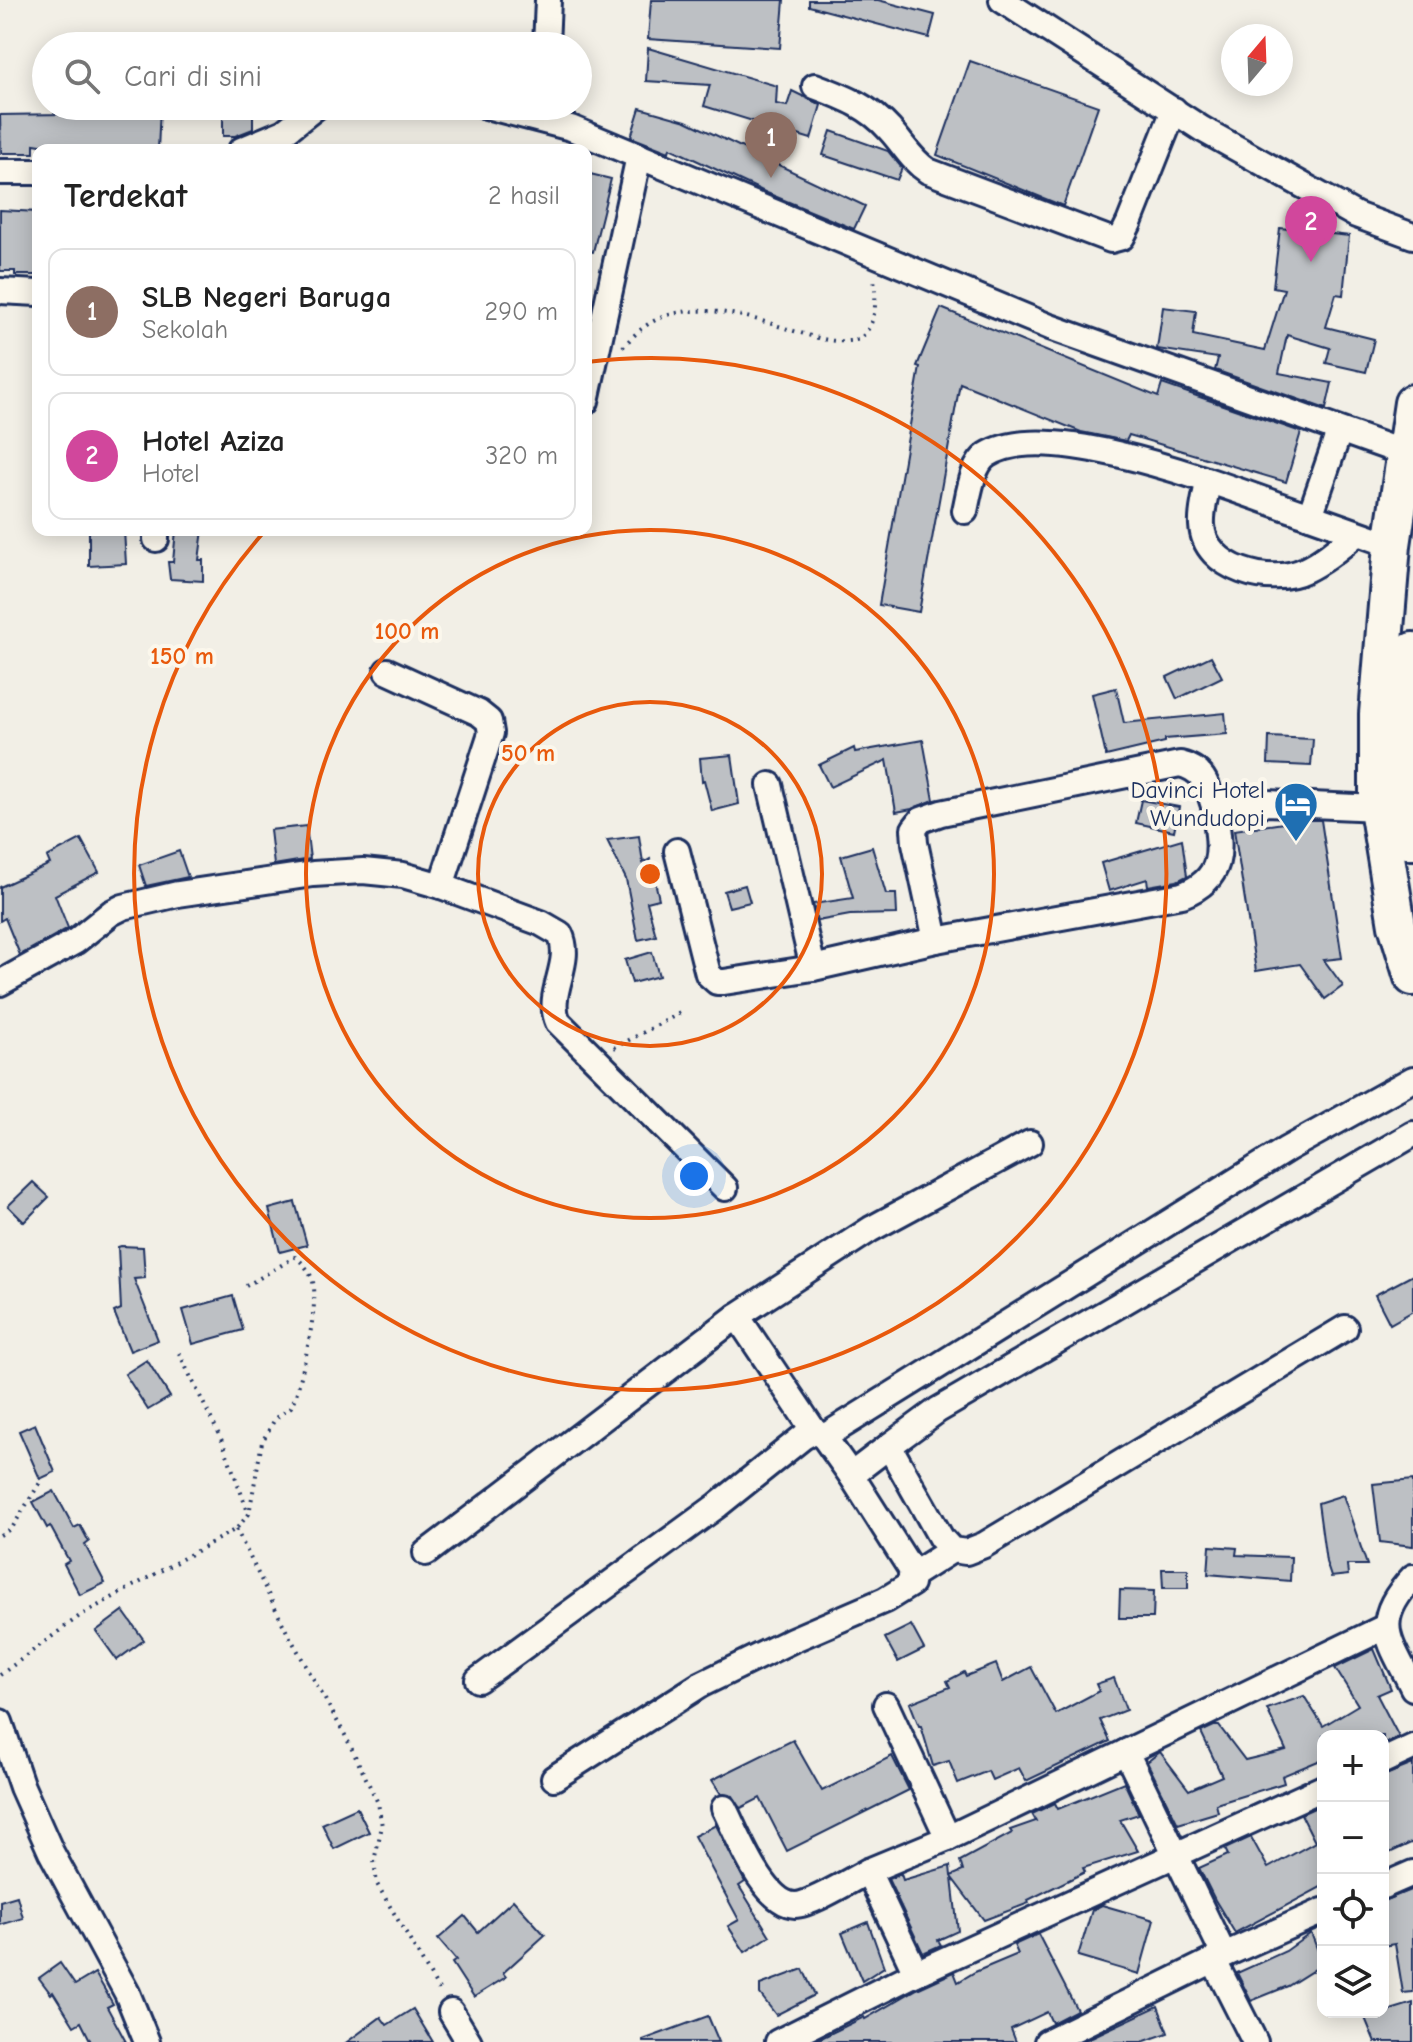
<!DOCTYPE html>
<html lang="id">
<meta charset="utf-8">
<style>
body{margin:0;font-family:"Comic Neue",sans-serif;background:#f2f2f2;color:#222}
.controls{position:absolute;right:24px;bottom:24px;display:grid;overflow:hidden;border-radius:16px;box-shadow:0 4px 20px #0003}
.controls button{width:72px;height:72px;display:grid;place-items:center;padding:0;border:0;border-bottom:2px solid #e0e0e0;background:#fff;color:#222;font:40px sans-serif}
.compass{position:absolute;left:1221px;top:24px;width:72px;height:72px;border-radius:50%;background:#fff;box-shadow:0 4px 20px #0003;rotate:19deg}
.you{position:absolute;left:694px;top:1176px;width:28px;height:28px;margin:-20px;border:6px solid #fff;border-radius:50%;background:#1a73e8;box-shadow:0 0 0 12px #1a73e833}
.badge{display:grid;place-items:center;width:52px;height:52px;border-radius:50%;background:#1f6fb2;color:#fff;font-size:26px;font-weight:700}
.pin{position:absolute;translate:-50% -66px;filter:drop-shadow(0 2px 4px #0008)}
.pin::after{content:'';position:absolute;top:42px;width:28px;height:24px;background:inherit;clip-path:polygon(0 0,100% 0,50% 100%)}
.list{margin:0;padding:0;list-style:none}
h2{display:flex;justify-content:space-between;align-items:center;height:104px;margin:0;padding:0 32px;font-size:34px}
h2 small{font-size:26px;font-weight:400;color:#767676}
.list li{display:grid;grid-template-columns:52px 1fr auto;gap:24px;align-items:center;box-sizing:border-box;height:128px;margin:0 16px 16px;padding:0 16px;border:2px solid #e0e0e0;border-radius:16px}
.list b{display:block;font-size:30px;white-space:nowrap}
.list p{margin:0;font-size:26px;white-space:nowrap;color:#767676}
.list em{font-size:26px;font-style:normal;color:#767676}
.icon{flex:none;width:44px;height:44px;fill:none;stroke:currentColor;stroke-width:2;stroke-linecap:round;stroke-linejoin:round}
.map{position:relative;flex:none;width:1413px;height:2042px;overflow:hidden}
.search{position:absolute;background:#fff;box-shadow:0 4px 20px #0003;left:32px;top:32px;width:560px;height:88px;display:flex;align-items:center;gap:20px;box-sizing:border-box;padding:0 28px;border-radius:44px;color:#767676;font-size:30px}
.panel{position:absolute;background:#fff;box-shadow:0 4px 20px #0003;left:32px;top:144px;width:560px;height:392px;border-radius:16px}
.map>svg:first-child{display:block}
.building{fill:#bdc0c4;stroke:#1b2f5e;stroke-width:2}
.lines{fill:none;stroke-linecap:round;stroke-linejoin:round}
.minor-casing{stroke:#1b2f5e;stroke-width:30}
.highway-casing{stroke:#1b2f5e;stroke-width:42}
.path{stroke:#1b2f5e;stroke-width:4;stroke-dasharray:2 6;stroke-linecap:butt}
.minor{stroke:#fbf7ec;stroke-width:24}
.highway{stroke:#fbf7ec;stroke-width:36}
.ring{fill:none;stroke:#e8590c;stroke-width:4}
.labels{text-anchor:middle;stroke-width:8;stroke-linejoin:round;paint-order:stroke}
.poi-label{font-size:24px;fill:#1b2f5e;stroke:#fbf7ec;text-anchor:end}
.centre{fill:#e8590c;stroke:#fbf7ec;stroke-width:4}
.ring-label{font-size:24px;text-anchor:middle;font-weight:bold;fill:#e8590c;stroke:#fbf7ec;stroke-width:8;stroke-linejoin:round;paint-order:stroke}
</style>
<div class="map">
<svg width="1413" height="2042" viewBox="0 0 1413 2042">
<rect width="100%" height="100%" fill="#f2efe6"/>
<filter id="ink" filterUnits="userSpaceOnUse"><feTurbulence type="fractalNoise" baseFrequency=".0125" numOctaves="2"/><feDisplacementMap in="SourceGraphic" scale="16" xChannelSelector="R" yChannelSelector="G"/><feConvolveMatrix kernelMatrix="1 2 1 2 8 2 1 2 1" color-interpolation-filters="sRGB"/></filter>
<g filter="url(#ink)">
<g class="building">
<polygon points="651,0 784,0 780,48 648,39"/>
<polygon points="809,0 878,0 935,15 929,38 809,6"/>
<polygon points="648,48 777,86 776,104 787,106 792,91 821,105 811,139 704,106 710,85 646,81"/>
<polygon points="970,61 1098,106 1063,206 937,155"/>
<polygon points="64,106 130,111 130,106 160,107 158,150 72,150 34,144 34,153 1,153 0,115 63,114"/>
<polygon points="223,106 253,106 253,129 235,136 223,136"/>
<polygon points="640,108 686,121 865,206 854,229 767,193 670,148 669,152 631,137"/>
<polygon points="831,131 888,151 902,168 897,180 823,155"/>
<polygon points="586,173 611,179 593,252 586,251"/>
<polygon points="0,210 38,212 38,275 15,275 15,271 0,271"/>
<polygon points="1280,228 1349,236 1343,295 1336,294 1326,327 1374,339 1366,372 1326,363 1330,348 1287,335 1279,373 1332,383 1326,409 1215,370 1218,358 1157,349 1163,307 1196,311 1193,335 1265,350 1284,289 1273,287"/>
<polygon points="941,308 1158,397 1162,384 1301,432 1286,482 1129,435 1126,441 1081,432 960,383 919,612 879,605 920,367 917,366"/>
<polygon points="89,530 124,530 126,564 89,566"/>
<polygon points="176,530 203,530 199,560 203,560 203,581 170,579 168,562 173,562"/>
<polygon points="1211,656 1222,677 1177,699 1167,677"/>
<polygon points="1116,688 1124,723 1225,713 1227,734 1165,739 1165,742 1106,756 1092,694"/>
<polygon points="1269,737 1313,739 1311,766 1268,764"/>
<polygon points="923,740 934,800 912,809 896,812 887,760 830,787 819,765 854,748 855,752"/>
<polygon points="732,755 739,804 712,811 704,780 702,781 700,758"/>
<polygon points="1141,800 1179,807 1174,831 1136,823"/>
<polygon points="1304,820 1321,820 1342,958 1324,960 1343,986 1325,999 1300,964 1256,971 1234,830"/>
<polygon points="306,826 310,859 274,865 270,830"/>
<polygon points="639,836 643,863 650,859 659,899 647,902 656,936 638,940 626,879 607,840"/>
<polygon points="81,839 99,872 55,895 68,928 20,955 5,918 0,921 0,887 50,864 47,857"/>
<polygon points="1182,839 1187,876 1177,881 1148,886 1147,879 1109,891 1101,863"/>
<polygon points="872,847 886,894 896,894 897,914 850,915 817,921 813,904 853,898 841,856"/>
<polygon points="179,851 188,877 146,886 139,865"/>
<polygon points="745,885 750,902 729,907 724,891"/>
<polygon points="652,952 659,976 632,983 625,960"/>
<polygon points="33,1182 49,1197 24,1222 8,1206"/>
<polygon points="295,1202 307,1245 280,1252 269,1209"/>
<polygon points="121,1246 143,1247 145,1278 134,1279 158,1340 130,1351 114,1312 121,1309 118,1247"/>
<polygon points="1413,1275 1413,1311 1390,1324 1375,1295"/>
<polygon points="233,1296 243,1330 193,1344 183,1310"/>
<polygon points="147,1360 170,1397 148,1410 125,1374"/>
<polygon points="35,1424 55,1472 40,1479 19,1431"/>
<polygon points="1413,1480 1413,1546 1380,1542 1373,1484"/>
<polygon points="54,1491 74,1528 80,1525 89,1542 85,1545 105,1583 80,1595 64,1564 69,1561 50,1526 47,1528 33,1502"/>
<polygon points="1343,1495 1367,1565 1347,1565 1348,1575 1331,1577 1326,1562 1318,1503"/>
<polygon points="1210,1546 1237,1548 1236,1555 1291,1557 1290,1581 1208,1574"/>
<polygon points="1162,1569 1188,1569 1188,1588 1163,1588"/>
<polygon points="1120,1590 1154,1591 1153,1618 1119,1618"/>
<polygon points="123,1611 144,1640 117,1660 96,1631"/>
<polygon points="911,1625 924,1649 898,1662 885,1638"/>
<polygon points="1374,1649 1391,1689 1377,1695 1399,1737 1383,1744 1383,1736 1323,1736 1323,1759 1282,1776 1284,1783 1216,1804 1218,1812 1178,1824 1147,1762 1160,1752 1189,1790 1222,1776 1201,1732 1214,1726 1219,1726 1245,1760 1286,1750 1267,1709 1304,1696 1323,1726 1358,1705 1335,1668"/>
<polygon points="996,1664 1003,1682 1031,1667 1056,1714 1099,1691 1096,1684 1114,1678 1126,1710 1100,1720 1110,1741 1026,1781 1019,1768 992,1780 988,1771 958,1783 949,1761 933,1766 921,1726 919,1726 910,1703 950,1687 947,1681 964,1672 966,1676"/>
<polygon points="793,1740 822,1791 892,1756 909,1790 787,1851 760,1798 741,1808 733,1796 721,1794 712,1780"/>
<polygon points="1413,1764 1413,1842 1383,1856 1383,1776"/>
<polygon points="1124,1782 1139,1814 1120,1820 1138,1851 1083,1868 1085,1872 1028,1900 1029,1903 984,1920 952,1878 958,1931 938,1940 941,1945 923,1953 888,1879 901,1874 903,1880 950,1866 951,1876 963,1871 960,1861 1012,1833 1010,1830 1036,1821 1032,1814 1055,1803 1058,1809"/>
<polygon points="1323,1804 1323,1886 1235,1933 1215,1900 1199,1868 1228,1855 1225,1849 1251,1837 1268,1868 1315,1842 1301,1814"/>
<polygon points="357,1808 369,1832 334,1849 322,1824"/>
<polygon points="716,1825 745,1882 739,1886 770,1936 745,1952 728,1926 739,1920 694,1836"/>
<polygon points="1413,1889 1413,1992 1403,1993 1395,1944 1383,1946 1383,1901"/>
<polygon points="17,1896 23,1918 0,1925 0,1901"/>
<polygon points="513,1900 545,1935 503,1973 506,1977 474,1997 452,1963 456,1960 438,1939 465,1916 478,1932"/>
<polygon points="1102,1905 1154,1920 1139,1974 1078,1956 1092,1910"/>
<polygon points="868,1922 884,1967 862,1981 842,1933"/>
<polygon points="1311,1933 1323,1964 1288,1986 1251,2001 1237,1973 1286,1951"/>
<polygon points="1038,1934 1077,2010 1052,2023 1047,2012 1011,2029 1016,2042 813,2042 864,2017 865,2019 917,1989 954,1972 958,1982 975,1972 1018,1954 1014,1945"/>
<polygon points="60,1963 75,1985 95,1973 113,2004 107,2007 126,2042 91,2042 81,2022 74,2026 53,1992 51,1994 39,1978"/>
<polygon points="803,1969 815,1995 776,2015 760,1994 760,1985"/>
<polygon points="1413,2003 1413,2042 1375,2042 1365,2018"/>
<polygon points="1158,2006 1168,2033 1142,2042 1081,2042"/>
<polygon points="413,2009 433,2042 347,2042 381,2017 387,2025"/>
<polygon points="708,2016 719,2042 643,2042 643,2040"/>
</g>
<g class="lines">
<g class="minor-casing">
<g id="minor">
<polyline points="1002,0 1202,129 1356,215 1413,236"/>
<polyline points="546,46 548,0"/>
<path d="M815,86C844,97 869,106 890,130C903,144 912,161 928,171L1111,240L1122,237L1129,223L1174,110"/>
<polyline points="486,106 571,128 1050,327 1404,453"/>
<polyline points="241,150 284,132 317,106"/>
<polyline points="0,172 38,172"/>
<polyline points="0,291 38,293"/>
<polyline points="586,401 639,156"/>
<path d="M1208,482C1206,495 1201,511 1202,525C1204,569 1271,587 1305,570C1324,561 1340,547 1356,534"/>
<path d="M965,511C969,494 972,465 987,455C1051,414 1240,493 1310,516L1339,432"/>
<polyline points="1310,516 1392,545"/>
<polyline points="156,539 156,530"/>
<polyline points="387,671 479,713 489,721 491,733 441,886"/>
<polyline points="770,785 813,968"/>
<path d="M677,851L708,974L717,982H724L813,968L936,940L1182,895C1228,877 1220,847 1214,806L1267,803L1378,808"/>
<path d="M936,940L915,843L914,829L921,820L941,813L1180,764C1203,769 1207,784 1214,806"/>
<path d="M0,983L76,941L111,913L123,907L178,894L313,874L363,871L403,875L441,886L541,923L560,934C574,963 545,993 558,1022L725,1188"/>
<polyline points="737,1316 871,1229 1030,1143"/>
<polyline points="1345,1328 984,1545 966,1552 952,1550 941,1538 889,1446 938,1410 1413,1134"/>
<polyline points="824,1437 1287,1149 1413,1079"/>
<polyline points="426,1553 737,1316 814,1431"/>
<polyline points="911,1576 952,1550"/>
<path d="M1413,1577C1370,1623 1389,1639 1413,1688"/>
<polyline points="478,1680 718,1505 803,1437 814,1431 824,1437 851,1475"/>
<polyline points="886,1705 948,1838 868,1871 916,1973"/>
<polyline points="0,1722 22,1787 51,1852 127,1993 147,2042"/>
<polyline points="1383,1761 1413,1747"/>
<polyline points="554,1778 700,1685 792,1640 885,1600 911,1584 912,1571 851,1475 889,1446"/>
<path d="M724,1808C737,1833 763,1904 795,1905C810,1905 853,1879 868,1871"/>
<polyline points="948,1838 1126,1752"/>
<polyline points="1383,1886 1413,1873"/>
<polyline points="1224,1955 1126,1752 1385,1627"/>
<polyline points="1214,1961 1255,2042"/>
<polyline points="451,2012 469,2042"/>
<polyline points="778,2042 916,1973 1323,1788"/>
<polyline points="1047,2042 1224,1955 1323,1911"/>
</g>
</g>
<g class="highway-casing">
<g id="highway">
<polyline points="1413,403 1392,545 1378,714 1378,808 1397,925 1413,977"/>
<polyline points="1413,651 1407,801 1413,841"/>
</g>
</g>
<g class="path">
<path d="M623,347C631,338 640,329 650,323C693,298 751,317 794,331C818,338 836,345 860,339C878,322 876,300 874,278"/>
<polyline points="614,1048 682,1012"/>
<polyline points="179,1353 223,1443 248,1512"/>
<polyline points="236,1529 286,1630 345,1735 378,1803 382,1826 374,1861 377,1884 440,1992"/>
<polyline points="0,1535 12,1528 41,1481"/>
<path d="M0,1675L81,1615L236,1529L249,1514L262,1442L275,1419L291,1407L296,1395C303,1371 319,1305 313,1282C311,1273 302,1261 295,1257L246,1286"/>
</g>
<use href="#minor" class="minor"/>
<use href="#highway" class="highway"/>
</g>
</g>
<g class="ring">
<circle cx="650" cy="874" r="172"/>
<circle cx="650" cy="874" r="344"/>
<path d="M587 362A516 516 0 1 1 264 532"/>
</g>
<defs>
<g id="hotel-pin" transform="scale(2.3)"><path d="M0 17L-7.5 6A9.5 9.5 0 1 1 7.5 6Z" fill="#1f6fb2" stroke="#fbf7ec"/><path d="M-6-4.5h1.5V1H6V5H4.5V3h-9V5H-6ZM-4 0a1.8 1.8 0 1 1 3.6 0ZM.5 0V-2.5h3Q6-2.5 6 0Z" fill="#fff"/></g>
</defs>
<g fill-rule="evenodd">
<use href="#hotel-pin" x="1296" y="804"/>
</g>
<g class="labels">
<g class="poi-label">
<text x="1265" y="798">Davinci Hotel<tspan x="1265" dy="28">Wundudopi</tspan></text>
</g>
</g>
<circle cx="650" cy="874" r="12" class="centre"/>
<g class="ring-label">
<text x="407" y="639">100 m</text>
<text x="182" y="664">150 m</text>
<text x="528" y="761">50 m</text>
</g>
</svg>
<div class="controls">
<button>+</button>
<button>−</button>
<button><svg class="icon" aria-label="locate" viewBox="0 0 24 24"><circle cx="12" cy="12" r="6"/><path d="M12 2v4M12 18v4M2 12h4M18 12h4"/></svg></button>
<button><svg class="icon" aria-label="layers" viewBox="0 0 24 24"><path d="M12 4l9 5-9 5-9-5zM3 14l9 5 9-5"/></svg></button>
</div>
<svg class="compass" viewBox="-18 -18 36 36"><path d="M0-13l5 13h-10z" fill="#e53935"/><path d="M0 13l5-13h-10z" fill="#767676"/></svg>
<div class="you"></div>
<div class="pin badge" style="left:771px;top:178px;background:#8d6e63">1</div>
<div class="pin badge" style="left:1311px;top:262px;background:#d1479c">2</div>
<div class="search"><svg class="icon" aria-label="search" viewBox="0 0 24 24"><circle cx="10" cy="10" r="6"/><path d="M15 15l6 6"/></svg>Cari di sini</div>
<section class="panel">
<h2>Terdekat<small>2 hasil</small></h2>
<ul class="list">
<li><span class="badge" style="background:#8d6e63">1</span><div><b>SLB Negeri Baruga</b><p>Sekolah</p></div><em>290 m</em></li>
<li><span class="badge" style="background:#d1479c">2</span><div><b>Hotel Aziza</b><p>Hotel</p></div><em>320 m</em></li>
</ul>
</section>
</div>
